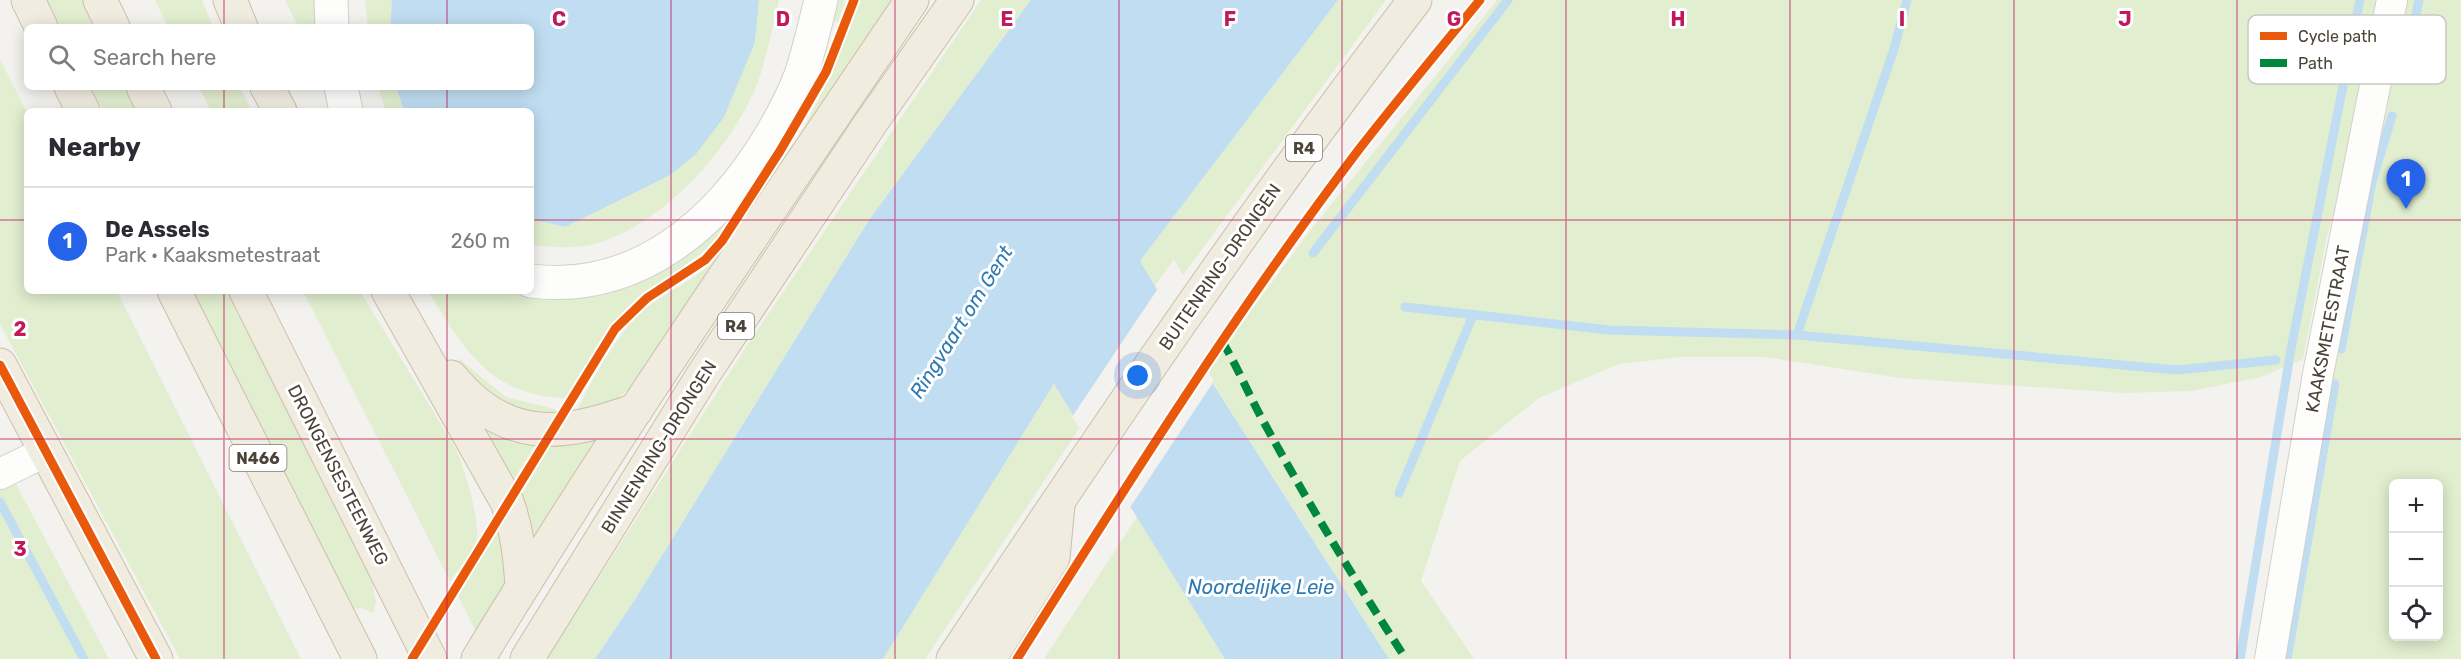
<!DOCTYPE html>
<meta charset="utf-8">
<style>
body{margin:0;font-family:Rubik,sans-serif;background:#f7f7f7;color:#2b2b33}
.controls{position:absolute;right:18px;bottom:18px;display:grid;overflow:hidden;border-radius:9px;box-shadow:0 3px 15px #0003}
.controls button{width:54px;height:54px;display:grid;place-items:center;padding:0;border:0;border-bottom:2px solid #e1e1e2;background:#fff;color:#2b2b33;font:30px sans-serif}
.you{position:absolute;left:1138px;top:376px;width:21px;height:21px;margin:-15px;border:4px solid #fff;border-radius:50%;background:#1a73e8;box-shadow:0 0 0 9px #1a73e833}
.badge{display:grid;place-items:center;width:39px;height:39px;border-radius:50%;background:#2563eb;color:#fff;font-size:20px;font-weight:700}
.pin{position:absolute;translate:-50% -50px;filter:drop-shadow(0 2px 3px #0008)}
.pin::after{content:'';position:absolute;top:32px;width:21px;height:18px;background:inherit;clip-path:polygon(0 0,100% 0,50% 100%)}
.list{margin:0;padding:0;list-style:none}
h2{display:flex;justify-content:space-between;align-items:center;height:78px;margin:0;padding:0 24px;font-size:26px}
h2 small{font-size:20px;font-weight:400;color:#7c7c81}
.list li{display:grid;grid-template-columns:39px 1fr auto;gap:18px;align-items:center;box-sizing:border-box;height:108px;padding:0 24px;border-top:2px solid #e1e1e2}
.list b{display:block;font-size:22px;white-space:nowrap}
.list p{margin:0;font-size:20px;white-space:nowrap;color:#7c7c81}
.list em{font-size:20px;font-style:normal;color:#7c7c81}
.icon{flex:none;width:33px;height:33px;fill:none;stroke:currentColor;stroke-width:2;stroke-linecap:round;stroke-linejoin:round}
.map{position:relative;flex:none;width:2461px;height:659px;overflow:hidden}
.search{position:absolute;background:#fff;box-shadow:0 3px 15px #0003;left:24px;top:24px;width:510px;height:66px;display:flex;align-items:center;gap:15px;box-sizing:border-box;padding:0 21px;border-radius:9px;color:#7c7c81;font-size:22px}
.panel{position:absolute;background:#fff;box-shadow:0 3px 15px #0003;left:24px;top:108px;width:510px;height:186px;border-radius:9px}
.map>svg:first-child{display:block}
.green{fill:#e1eecf;fill-rule:evenodd}
.water{fill:#c0ddf1}
.pier{fill:#f4f2ee}
.lines{fill:none;stroke-linecap:round;stroke-linejoin:round}
.stream{stroke:#c0ddf1;stroke-width:9}
.minor-casing{stroke:#d2d0cb;stroke-width:32}
.tertiary-casing{stroke:#d2d0cb;stroke-width:35}
.trunk-casing{stroke:#ccbfa9;stroke-width:35}
.minor{stroke:#fdfdfc;stroke-width:30}
.tertiary{stroke:#fdfdfc;stroke-width:33}
.trunk{stroke:#f0ece0;stroke-width:33}
.quiet{stroke:#00873e;stroke-width:8;stroke-dasharray:15 8;stroke-linecap:butt}
.cycleway-casing{stroke:#fff;stroke-width:13}
.cycleway{stroke:#e8590c;stroke-width:9}
.grid{fill:none;stroke:#c2185b;stroke-width:1.5;stroke-opacity:0.55}
.labels{text-anchor:middle;stroke-width:6;stroke-linejoin:round;paint-order:stroke}
.shield{fill:#fff;stroke:#817c74;stroke-width:1.5}
.shield-label{font-size:16px;font-weight:bold;fill:#4b4439}
.street-label{font-size:18px;fill:#4b4439;stroke:#fff}
.water-label{font-size:20px;font-style:italic;fill:#2e7ab2;stroke:#fff}
.key{fill:#fff;stroke:#c9c7c4;stroke-width:1.5}
.key-label{font-size:16px;fill:#4b4439}
.grid-label{font-size:20px;text-anchor:middle;font-weight:bold;fill:#c2185b;stroke:#fff;stroke-width:6;stroke-linejoin:round;paint-order:stroke}
</style>
<div class="map">
<svg width="2461" height="659" viewBox="0 0 2461 659">
<rect width="100%" height="100%" fill="#f4f2ee"/>
<g class="green">
<polygon points="47,0 83,0 97,27 61,27"/>
<polygon points="155,0 202,0 213,27 168,27"/>
<polygon points="285,0 320,0 321,27 298,27"/>
<polygon points="365,0 392,0 390,27 368,27"/>
<path d="M759,0H779C773,25 768,51 760,76C737,142 670,218 604,241C581,250 555,247 531,245V219L565,227L755,43Z"/>
<polygon points="832,0 845,0 838,23 828,19"/>
<path d="M859,0H893L796,142C823,93 842,54 859,0Z"/>
<polygon points="981,0 1031,0 869,220 634,601 595,659 547,659 746,347"/>
<polygon points="1338,0 1386,0 1183,275 1174,259 1155,286 1140,261"/>
<path d="M1497,0H2461V659H2288L2318,374L2382,53L2327,236L2303,359L2261,377L2191,391L2124,393L1901,378L1765,357H1681L1619,364L1539,398L1460,461L1421,581L1474,659H1389L1206,372L1309,232ZM2394,484H2438V636H2394Z"/>
<polygon points="0,59 27,113 27,291 117,291 301,659 180,659 0,324"/>
<polygon points="91,87 126,87 138,111 103,111"/>
<polygon points="199,87 240,87 252,111 211,111"/>
<polygon points="378,87 396,87 404,111 386,111"/>
<path d="M761,173L721,236L683,269L636,299L616,319L565,398C490,396 463,348 428,291L578,292Z"/>
<path d="M724,249L634,385L612,403L574,416C591,382 619,328 650,305C676,286 704,276 724,249Z"/>
<polygon points="193,291 228,291 372,580 376,602 373,613 361,608 352,609 348,602"/>
<path d="M303,291H360L457,451C464,469 482,524 476,542C471,555 458,569 450,581Z"/>
<polygon points="457,357 506,397 555,409 557,414 545,419 497,402 472,382"/>
<polygon points="1054,384 1081,426 925,659 883,659"/>
<polygon points="481,419 537,442 511,484 488,445"/>
<polygon points="606,434 536,542 520,498 551,444"/>
<polygon points="0,454 109,659 0,659"/>
<polygon points="1137,517 1225,659 1044,659"/>
<polygon points="506,519 509,583 478,636 457,593"/>
</g>
<g class="water">
<polygon points="392,0 759,0 755,42 724,117 696,154 670,175 565,227 531,219 531,111 404,111 396,87 531,87 531,27 390,27"/>
<polygon points="1031,0 1338,0 1140,261 1215,387 1389,659 1225,659 1054,384 883,659 595,659 634,601 869,220"/>
</g>
<polygon class="pier" points="1159,287 1214,381 1129,509 1072,417"/>
<g class="lines">
<g class="stream">
<polyline points="2404,74 2419,0"/>
<polyline points="1313,253 1508,0"/>
<polyline points="1405,307 1609,330 1797,335 1894,49 1907,0"/>
<polyline points="1797,335 2177,370 2276,360"/>
<polyline points="2341,349 2372,182 2392,116"/>
<polyline points="1399,493 1473,315"/>
<polyline points="0,502 84,659"/>
<polyline points="2240,659 2291,349 2360,0"/>
<polyline points="2287,659 2335,384"/>
</g>
<g class="minor-casing">
<g id="minor">
<polyline points="0,474 47,451"/>
<polyline points="2270,659 2318,374 2392,0"/>
</g>
</g>
<g class="tertiary-casing">
<g id="tertiary">
<polyline points="331,0 332,27"/>
<polyline points="341,87 346,111"/>
<path d="M531,281C638,294 719,222 770,137C782,117 793,96 801,75C809,51 815,25 821,0"/>
</g>
</g>
<g class="trunk-casing">
<g id="trunk">
<polyline points="28,0 41,27"/>
<polyline points="100,0 113,27"/>
<polyline points="230,0 241,27"/>
<polyline points="71,87 83,111"/>
<polyline points="143,87 155,111"/>
<polyline points="267,87 280,111"/>
<polyline points="174,291 360,659"/>
<polyline points="246,291 430,659"/>
<path d="M388,291L507,502C517,530 520,556 522,586"/>
<polyline points="0,365 156,659"/>
<path d="M451,377C506,444 562,437 636,410"/>
<path d="M478,659C614,434 765,218 912,0"/>
<polyline points="527,659 703,375 870,124 957,0"/>
<path d="M953,659C1101,435 1252,213 1415,0"/>
<polyline points="989,659 1053,558 1058,505"/>
</g>
</g>
<use href="#minor" class="minor"/>
<use href="#tertiary" class="tertiary"/>
<use href="#trunk" class="trunk"/>
<path class="quiet" d="M1222,341C1237,366 1248,393 1262,419C1307,501 1355,581 1406,659"/>
<g class="cycleway-casing">
<g id="cycleway">
<polyline points="0,365 156,659"/>
<polyline points="412,659 615,329 647,298 705,260 722,241 780,151 826,72 854,0"/>
<path d="M1017,659C1126,486 1236,311 1360,148C1399,98 1440,49 1480,0"/>
</g>
</g>
<use href="#cycleway" class="cycleway"/>
</g>
<path class="grid" d="M224,0V27M447,0V27M671,0V659M895,0V659M1119,0V659M1342,0V659M1566,0V659M1790,0V659M2014,0V659M2237,0V659M224,87V111M447,87V111M0,220H27M531,220H2461M224,291V659M447,291V659M0,439H2461"/>
<g class="labels">
<g class="shield">
<rect x="1286" y="135" width="36" height="26" rx="4.5"/>
<rect x="718" y="313" width="36" height="26" rx="4.5"/>
<rect x="229.5" y="445" width="57" height="26" rx="4.5"/>
</g>
<g class="shield-label">
<text x="1304" y="154">R4</text>
<text x="736" y="332">R4</text>
<text x="258" y="464">N466</text>
</g>
<g class="street-label">
<text transform="translate(1220 267) rotate(-55)" y="6">BUITENRING-DRONGEN</text>
<text transform="translate(2328 329) rotate(-79)" y="6">KAAKSMETESTRAAT</text>
<text transform="translate(659 447) rotate(-58)" y="6">BINNENRING-DRONGEN</text>
<text transform="translate(338 475) rotate(63)" y="6">DRONGENSESTEENWEG</text>
</g>
<g class="water-label">
<text transform="translate(961 322) rotate(-58)" y="7">Ringvaart om Gent</text>
<text x="1261" y="594">Noordelijke Leie</text>
</g>
</g>
<rect x="2248" y="15" width="198" height="69" rx="9" class="key"/>
<rect x="2260" y="32" width="27" height="8" fill="#e8590c"/>
<rect x="2260" y="59" width="27" height="8" fill="#00873e"/>
<g class="key-label">
<text x="2298" y="42">Cycle path</text>
<text x="2298" y="69">Path</text>
</g>
<g class="grid-label">
<text x="559" y="26">C</text>
<text x="783" y="26">D</text>
<text x="1007" y="26">E</text>
<text x="1230" y="26">F</text>
<text x="1454" y="26">G</text>
<text x="1678" y="26">H</text>
<text x="1902" y="26">I</text>
<text x="2125" y="26">J</text>
<text x="20" y="336">2</text>
<text x="20" y="556">3</text>
</g>
</svg>
<div class="controls">
<button>+</button>
<button>−</button>
<button><svg class="icon" aria-label="locate" viewBox="0 0 24 24"><circle cx="12" cy="12" r="6"/><path d="M12 2v4M12 18v4M2 12h4M18 12h4"/></svg></button>
</div>
<div class="you"></div>
<div class="pin badge" style="left:2406px;top:209px">1</div>
<div class="search"><svg class="icon" aria-label="search" viewBox="0 0 24 24"><circle cx="10" cy="10" r="6"/><path d="M15 15l6 6"/></svg>Search here</div>
<section class="panel">
<h2>Nearby<small></small></h2>
<ul class="list">
<li><span class="badge">1</span><div><b>De Assels</b><p>Park · Kaaksmetestraat</p></div><em>260 m</em></li>
</ul>
</section>
</div>
